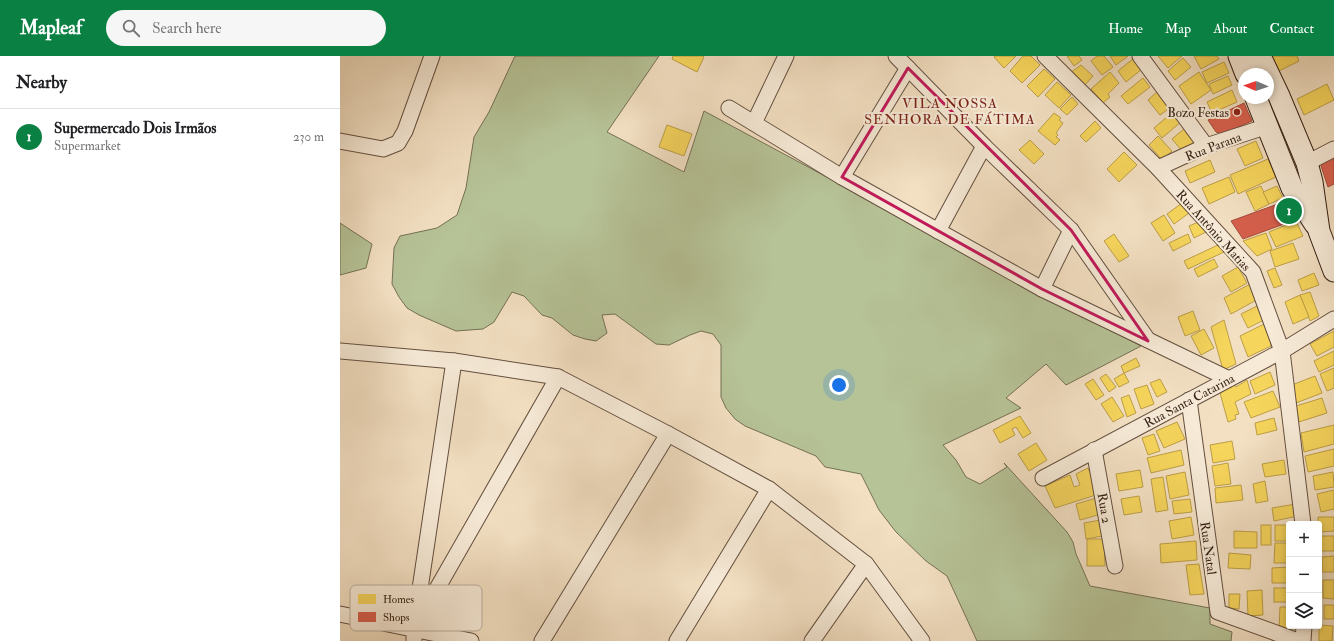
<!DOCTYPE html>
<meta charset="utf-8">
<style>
body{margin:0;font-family:"IM FELL Double Pica",serif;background:#f6f6f6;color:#202124}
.controls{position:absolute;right:12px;bottom:12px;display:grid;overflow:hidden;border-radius:4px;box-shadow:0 2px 6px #0003}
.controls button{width:36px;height:36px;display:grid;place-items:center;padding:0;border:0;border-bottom:1px solid #e0e0e0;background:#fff;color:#202124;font:20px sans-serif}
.compass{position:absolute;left:898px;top:12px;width:36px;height:36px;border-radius:50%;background:#fff;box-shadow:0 2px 6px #0003;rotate:272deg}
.you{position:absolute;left:499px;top:329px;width:14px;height:14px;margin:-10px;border:3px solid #fff;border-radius:50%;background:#1a73e8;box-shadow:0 0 0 6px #1a73e833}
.badge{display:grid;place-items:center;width:26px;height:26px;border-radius:50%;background:#0b8043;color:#fff;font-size:13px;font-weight:700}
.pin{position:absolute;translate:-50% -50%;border:2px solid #fff;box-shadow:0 1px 4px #0006}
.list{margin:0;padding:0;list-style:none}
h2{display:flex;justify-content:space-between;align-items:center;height:52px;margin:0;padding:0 16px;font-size:17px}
h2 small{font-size:13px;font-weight:400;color:#757577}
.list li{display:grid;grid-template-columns:26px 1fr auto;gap:12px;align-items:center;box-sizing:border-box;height:56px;padding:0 16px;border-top:1px solid #e0e0e0}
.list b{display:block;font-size:15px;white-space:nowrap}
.list p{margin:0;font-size:13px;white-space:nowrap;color:#757577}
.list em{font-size:13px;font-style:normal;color:#757577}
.icon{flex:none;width:22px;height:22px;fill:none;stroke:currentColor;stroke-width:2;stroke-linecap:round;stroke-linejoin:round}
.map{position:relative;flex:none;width:994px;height:585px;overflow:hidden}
header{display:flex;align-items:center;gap:24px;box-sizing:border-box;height:56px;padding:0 20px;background:#0b8043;color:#fff}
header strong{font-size:19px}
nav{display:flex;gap:22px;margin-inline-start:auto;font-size:14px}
.search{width:280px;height:36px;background:#f6f6f6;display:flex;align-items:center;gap:10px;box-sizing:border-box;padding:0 14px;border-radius:22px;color:#757577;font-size:15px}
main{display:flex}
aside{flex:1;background:#fff}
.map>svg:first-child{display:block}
.green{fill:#b6c397;stroke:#757155}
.homes{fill:#f6d55c;stroke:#bc9e46}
.shops{fill:#d6604d;stroke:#a54c3c}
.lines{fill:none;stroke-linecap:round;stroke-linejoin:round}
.street-casing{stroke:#644f3f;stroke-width:17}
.secondary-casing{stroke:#341f13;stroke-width:23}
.street{stroke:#f7ebd8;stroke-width:15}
.secondary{stroke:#f7ebd8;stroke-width:21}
.marked{fill:none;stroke:#c2185b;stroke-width:3;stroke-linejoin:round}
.poi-dot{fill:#8f2418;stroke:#f7ebd8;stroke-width:1.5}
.labels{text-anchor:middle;stroke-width:4;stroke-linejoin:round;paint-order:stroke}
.poi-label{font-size:13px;fill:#341f13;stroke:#f7ebd8;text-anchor:end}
.street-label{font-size:13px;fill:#341f13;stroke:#f7ebd8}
.neighbourhood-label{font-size:14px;letter-spacing:1px;fill:#7a1f14;stroke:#f7ebd8}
.key{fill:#f7ebd8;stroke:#bcae9d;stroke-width:1}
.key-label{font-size:11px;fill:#341f13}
</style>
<header>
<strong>Mapleaf</strong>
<div class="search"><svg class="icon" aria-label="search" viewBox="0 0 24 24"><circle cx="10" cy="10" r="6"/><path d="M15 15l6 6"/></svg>Search here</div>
<nav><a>Home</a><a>Map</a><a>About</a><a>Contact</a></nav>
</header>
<main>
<aside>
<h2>Nearby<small></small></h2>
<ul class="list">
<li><span class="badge">1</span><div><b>Supermercado Dois Irmãos</b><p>Supermarket</p></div><em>230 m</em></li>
</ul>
</aside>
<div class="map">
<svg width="994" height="585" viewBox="0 0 994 585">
<rect width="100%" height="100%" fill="#f3e0c3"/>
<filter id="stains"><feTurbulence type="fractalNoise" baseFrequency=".005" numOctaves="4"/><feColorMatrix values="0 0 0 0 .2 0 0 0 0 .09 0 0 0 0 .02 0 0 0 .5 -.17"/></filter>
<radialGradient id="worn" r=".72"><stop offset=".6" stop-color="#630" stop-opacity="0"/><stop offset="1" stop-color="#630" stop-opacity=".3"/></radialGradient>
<g class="green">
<polygon points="175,0 319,0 267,76 344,116 364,55 801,290 726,329 706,308 666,342 681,352 603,389 616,404 626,421 640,428 667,411 664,407 727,476 733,486 736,498 750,530 870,552 870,568 892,576 891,585 637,585 607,520 586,505 556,476 539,454 521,418 485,411 476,400 405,370 395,363 386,352 381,341 381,289 373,278 361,275 350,279 329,289 316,288 275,258 262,259 267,277 256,285 245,283 233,279 212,262 202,259 184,240 172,236 154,266 143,273 116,275 79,259 67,252 59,241 52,228 54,192 60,180 97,172 117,159 126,132 134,81 149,56"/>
<polygon points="0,167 32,188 26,212 0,219"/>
</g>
<g class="homes">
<polygon points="333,0 363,0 364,1 357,16 332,3"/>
<polygon points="655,0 676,0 664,12 654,1"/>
<polygon points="683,0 691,0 700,9 682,27 670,15"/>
<polygon points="727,0 739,0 742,4 734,10"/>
<polygon points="757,0 764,0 773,11 762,19 751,5"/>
<polygon points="770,0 788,0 776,9"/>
<polygon points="818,0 842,0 828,12"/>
<polygon points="854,0 877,0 879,3 861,13"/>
<polygon points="932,0 957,0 959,5 939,15"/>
<polygon points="794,2 802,13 786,26 778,15"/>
<polygon points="843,2 851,11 835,24 828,15"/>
<polygon points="884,6 889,17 867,27 862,16"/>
<polygon points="741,9 753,20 744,30 730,17"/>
<polygon points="704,13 715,23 698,41 687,30"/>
<polygon points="770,16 779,27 768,38 770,41 763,47 751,33"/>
<polygon points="859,16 871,34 851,48 839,30"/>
<polygon points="888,20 892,29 873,38 869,28"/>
<polygon points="803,22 810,31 788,48 781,40"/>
<polygon points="717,26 731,39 719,52 705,39"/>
<polygon points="987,28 994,44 964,59 957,43"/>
<polygon points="892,34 897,46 872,57 867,46"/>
<polygon points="818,35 831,51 820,59 808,44"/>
<polygon points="732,41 738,48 727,59 720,53"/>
<polygon points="834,55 842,65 822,82 814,72"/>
<polygon points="714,57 721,62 719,64 723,67 716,77 718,79 716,81 720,84 715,89 698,75"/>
<polygon points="755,65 761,72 746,86 740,80"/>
<polygon points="327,69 352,78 344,100 319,91"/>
<polygon points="845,72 856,85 843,96 832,83"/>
<polygon points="818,80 832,95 822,104 809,89"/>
<polygon points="690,84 704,98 694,108 679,94"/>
<polygon points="916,85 923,102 905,110 897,93"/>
<polygon points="784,96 797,109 779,126 767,113"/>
<polygon points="928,103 936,121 898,138 890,119"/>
<polygon points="870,104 875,116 850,127 845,115"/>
<polygon points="889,121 895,136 869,148 862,132"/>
<polygon points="921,130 929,148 915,155 906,136"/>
<polygon points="937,130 943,142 929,148 923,136"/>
<polygon points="842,147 849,157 834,168 827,158"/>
<polygon points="824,159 835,177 823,185 811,167"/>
<polygon points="863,164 868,175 854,182 849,170"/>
<polygon points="956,165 963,180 936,191 929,176"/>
<polygon points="926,177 932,193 917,200 903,185"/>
<polygon points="774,178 789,200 779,206 764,185"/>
<polygon points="848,178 851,186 833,195 829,187"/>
<polygon points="953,187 959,203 935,211 930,195"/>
<polygon points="880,188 884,196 848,213 844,205"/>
<polygon points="874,203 878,211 858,221 854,213"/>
<polygon points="898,211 907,227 891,236 882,220"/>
<polygon points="935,212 942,229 934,232 927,215"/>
<polygon points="974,217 979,229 962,235 958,224"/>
<polygon points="912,227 920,242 891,258 884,242"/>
<polygon points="970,236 979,260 970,265 960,239"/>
<polygon points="960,239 969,261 953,268 945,246"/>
<polygon points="921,248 928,262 908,272 901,258"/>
<polygon points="853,255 860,274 845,280 838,261"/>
<polygon points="884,264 896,308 883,314 871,271"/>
<polygon points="928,266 931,290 908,301 900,280"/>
<polygon points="864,273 874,292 861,299 851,280"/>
<polygon points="994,275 994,291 977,300 970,288"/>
<polygon points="994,295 994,309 979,316 974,305"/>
<polygon points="796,302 800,310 784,317 781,310"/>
<polygon points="994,312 994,332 987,335 980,318"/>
<polygon points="930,316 935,329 915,338 910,325"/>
<polygon points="784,317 789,326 779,331 774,323"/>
<polygon points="766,318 776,331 769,336 760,322"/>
<polygon points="975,320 982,337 956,347 952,329"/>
<polygon points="753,323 764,339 756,344 745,328"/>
<polygon points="820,323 827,336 817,341 810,327"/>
<polygon points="907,324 911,338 895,346 899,358 895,359 896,363 888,366 880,337 894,328 896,331"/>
<polygon points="807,329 814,348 801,353 794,333"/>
<polygon points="933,335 940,351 911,362 904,346"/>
<polygon points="789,339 796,357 787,361 781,342"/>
<polygon points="772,341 784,360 773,366 761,348"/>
<polygon points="982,342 987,357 959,366 956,350"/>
<polygon points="680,360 691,377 683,382 676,371 672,373 675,379 660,387 653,374"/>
<polygon points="934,362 937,374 917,379 915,367"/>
<polygon points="837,366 845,383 824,392 816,375"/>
<polygon points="994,369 994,388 964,396 961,377"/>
<polygon points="814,378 820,395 808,399 802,382"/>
<polygon points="892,385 895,403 873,407 870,389"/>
<polygon points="696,387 707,404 689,415 678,398"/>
<polygon points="994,393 994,410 968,416 965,400"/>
<polygon points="841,394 844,409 811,417 807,402"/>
<polygon points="944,404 946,418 925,421 922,408"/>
<polygon points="888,407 891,428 875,430 872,410"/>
<polygon points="748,412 759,438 715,452 705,430 730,419 734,431 740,429 736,418"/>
<polygon points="800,414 803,431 779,435 776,418"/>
<polygon points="845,416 849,439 830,443 826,420"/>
<polygon points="993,416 994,431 975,434 973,420"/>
<polygon points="823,421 828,454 816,456 811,423"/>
<polygon points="925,425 928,445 916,447 913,428"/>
<polygon points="901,429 903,444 876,447 875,432"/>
<polygon points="994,434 994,453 981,456 977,438"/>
<polygon points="799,440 802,456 784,459 781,443"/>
<polygon points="760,441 765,457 740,464 736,448"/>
<polygon points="850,443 852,456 834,458 832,445"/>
<polygon points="956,448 958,460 934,465 932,452"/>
<polygon points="851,461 854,479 832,483 829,465"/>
<polygon points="978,461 994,461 994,475 979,476"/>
<polygon points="766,463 768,479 746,483 744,467"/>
<rect x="921" y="469" width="10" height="20"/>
<rect x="935" y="469" width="14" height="16"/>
<polygon points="894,475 917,476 917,492 894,492"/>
<polygon points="979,480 994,480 994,495 980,495"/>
<polygon points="747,483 764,483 765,510 747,510"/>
<polygon points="856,485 857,504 821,507 820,488"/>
<polygon points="935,487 949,487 949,507 934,507"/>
<polygon points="889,497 911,499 910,513 888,512"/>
<polygon points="994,500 994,516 982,516 982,501"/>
<polygon points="859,508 864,538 850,539 846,509"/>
<polygon points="949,511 949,527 932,527 932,512"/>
<polygon points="983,524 994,524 994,543 983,542"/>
<rect x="934" y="532" width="15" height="14"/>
<polygon points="922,534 923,559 908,560 907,535"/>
<polygon points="889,538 900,538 899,553 889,552"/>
<rect x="984" y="549" width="10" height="14"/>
<polygon points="940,551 949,551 949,570 960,570 960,573 939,573"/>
<polygon points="979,569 993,570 992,585 979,585"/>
</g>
<g class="shops">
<polygon points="904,47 912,65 882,78 876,76 868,64"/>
<polygon points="994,101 994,128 988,131 980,107"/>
<polygon points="946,145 955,164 903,183 891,165"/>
</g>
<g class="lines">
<g class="street-casing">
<g id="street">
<polyline points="556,0 644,90 731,174 808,284"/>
<polyline points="705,0 818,112 913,216 942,295 963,468"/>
<polyline points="800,0 866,90"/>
<polyline points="389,52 502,121 702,233 889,323"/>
<polyline points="414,67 446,0"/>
<polyline points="0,85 43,93 58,87 65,75 92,0"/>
<polyline points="967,107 994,93"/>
<polyline points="818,112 866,90 928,70"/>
<polyline points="502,121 568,12"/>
<polyline points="598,175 644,90"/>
<polyline points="702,233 731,174"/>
<polyline points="0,295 114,305 218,321 328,378 429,433 526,508 582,585"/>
<polyline points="849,344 878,556 958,585"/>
<polyline points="754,394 775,510"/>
<polyline points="703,422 942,295 994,263"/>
<polyline points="0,558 131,585"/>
<polyline points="74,573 218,321"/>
<polyline points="74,585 74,573 114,305"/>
<polyline points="202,585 328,378"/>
<polyline points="337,585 429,433"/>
<polyline points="472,585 526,508"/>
<polyline points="963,585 964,570"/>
</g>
</g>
<g class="secondary-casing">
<g id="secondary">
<polyline points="899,0 906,18"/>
<polyline points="920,0 939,40 967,107 972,126 979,175 994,215"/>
<polyline points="916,42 952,132 975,168"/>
</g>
</g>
<use href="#street" class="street"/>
<use href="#secondary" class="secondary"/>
</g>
<path class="marked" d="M568,12L731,174L808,285L702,233L502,121Z"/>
<circle class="poi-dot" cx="897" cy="56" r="4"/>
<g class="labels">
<g class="poi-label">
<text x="889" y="61">Bozo Festas</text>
</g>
<g class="street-label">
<text transform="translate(873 90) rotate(-21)" y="5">Rua Parana</text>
<text transform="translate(874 174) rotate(48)" y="5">Rua Antônio Matias</text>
<text transform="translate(849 344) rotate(-28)" y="5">Rua Santa Catarina</text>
<text transform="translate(765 452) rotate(80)" y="5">Rua 2</text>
<text transform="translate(869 492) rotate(82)" y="5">Rua Natal</text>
</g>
<g class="neighbourhood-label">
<text x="610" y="52">VILA NOSSA<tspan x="610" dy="16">SENHORA DE FÁTIMA</tspan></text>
</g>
</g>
<rect x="10" y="529" width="132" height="46" rx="6" class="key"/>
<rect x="18" y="538" width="18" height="10" fill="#f6d55c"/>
<rect x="18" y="556" width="18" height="10" fill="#d6604d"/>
<g class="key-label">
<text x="43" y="547">Homes</text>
<text x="43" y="565">Shops</text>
</g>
<rect width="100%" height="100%" filter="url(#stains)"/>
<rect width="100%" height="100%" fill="url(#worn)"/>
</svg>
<div class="controls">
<button>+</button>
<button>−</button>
<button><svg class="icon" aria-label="layers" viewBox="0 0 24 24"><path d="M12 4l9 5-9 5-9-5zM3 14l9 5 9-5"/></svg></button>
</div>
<svg class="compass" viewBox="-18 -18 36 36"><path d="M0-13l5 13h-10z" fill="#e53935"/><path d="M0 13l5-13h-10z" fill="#757577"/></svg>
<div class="you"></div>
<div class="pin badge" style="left:949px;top:155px">1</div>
</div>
</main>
